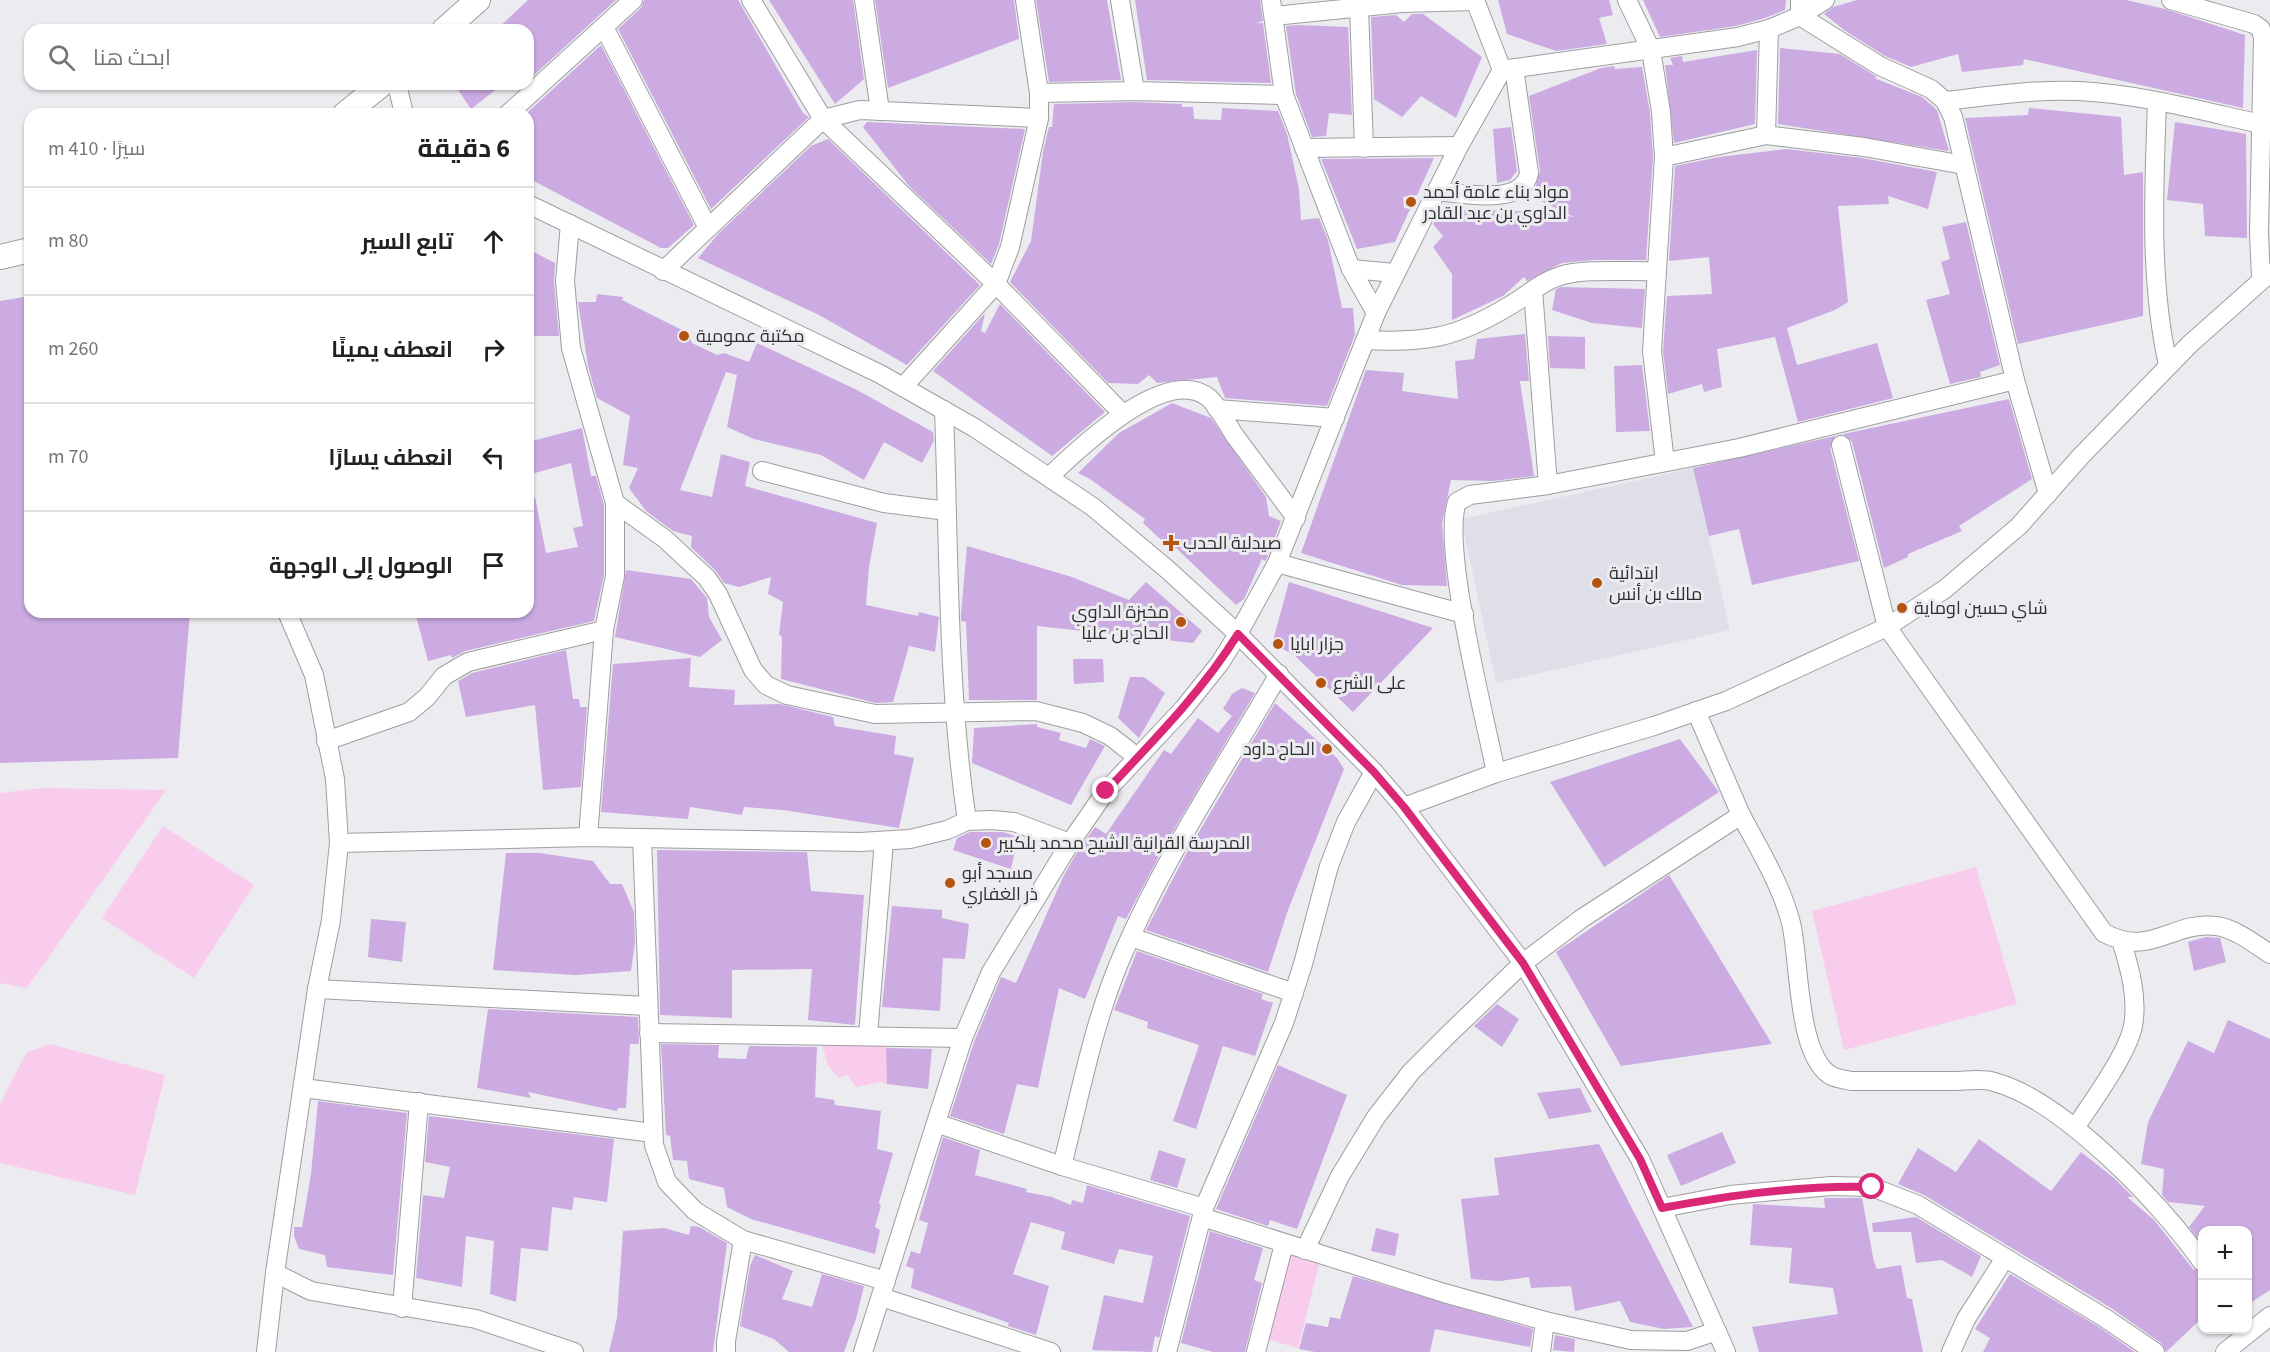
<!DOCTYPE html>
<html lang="ar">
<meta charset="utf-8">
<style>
body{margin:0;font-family:"Source Sans 3",Cairo,sans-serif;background:#f6f6f6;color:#202124;direction:rtl}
.controls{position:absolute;right:18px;bottom:18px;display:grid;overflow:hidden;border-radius:12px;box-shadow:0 2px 4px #0004}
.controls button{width:54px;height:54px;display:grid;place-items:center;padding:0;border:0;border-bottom:2px solid #e0e0e0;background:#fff;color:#202124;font:30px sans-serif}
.stop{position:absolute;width:18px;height:18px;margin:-14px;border:4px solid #db2777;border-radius:50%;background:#fff}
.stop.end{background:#db2777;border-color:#fff;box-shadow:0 2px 6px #0008}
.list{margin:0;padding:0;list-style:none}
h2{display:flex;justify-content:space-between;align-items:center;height:78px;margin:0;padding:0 24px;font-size:26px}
h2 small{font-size:20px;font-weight:400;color:#757577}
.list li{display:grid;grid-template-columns:39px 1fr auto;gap:18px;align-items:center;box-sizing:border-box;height:108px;padding:0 24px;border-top:2px solid #e0e0e0}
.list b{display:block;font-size:22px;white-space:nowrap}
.list em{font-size:20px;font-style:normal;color:#757577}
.icon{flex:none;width:33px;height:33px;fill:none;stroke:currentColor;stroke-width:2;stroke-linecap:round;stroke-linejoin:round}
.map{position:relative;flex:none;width:2270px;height:1352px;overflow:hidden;direction:ltr}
.search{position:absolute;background:#fff;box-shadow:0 2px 4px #0004;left:24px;top:24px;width:510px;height:66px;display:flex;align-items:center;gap:15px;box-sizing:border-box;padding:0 21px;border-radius:18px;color:#757577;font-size:22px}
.panel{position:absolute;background:#fff;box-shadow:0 2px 4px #0004;left:24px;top:108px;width:510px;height:510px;border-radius:18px;direction:rtl}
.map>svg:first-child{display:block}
.built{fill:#dfdfe9}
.green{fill:#f9cbed}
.building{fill:#cbabe2}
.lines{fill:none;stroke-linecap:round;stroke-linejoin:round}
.minor-casing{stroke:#9e9ea1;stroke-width:20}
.major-casing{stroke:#9e9ea1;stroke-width:26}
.minor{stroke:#fff;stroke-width:18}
.major{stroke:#fff;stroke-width:24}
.route{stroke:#db2777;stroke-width:8}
.poi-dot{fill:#b4540f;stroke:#ececf0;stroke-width:2}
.labels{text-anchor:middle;stroke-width:6;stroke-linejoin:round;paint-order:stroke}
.poi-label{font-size:18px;fill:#2e2e2f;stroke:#ececf0;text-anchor:start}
</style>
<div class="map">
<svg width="2270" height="1352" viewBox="0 0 2270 1352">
<rect width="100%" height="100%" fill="#ececf0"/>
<polygon class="built" points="1693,468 1730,630 1496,683 1461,519"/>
<g class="green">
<polygon points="43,788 166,790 27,988 0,983 0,793"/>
<polygon points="163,826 254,885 194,978 102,918"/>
<polygon points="1976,867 2017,1004 1844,1050 1812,911"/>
<polygon points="821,1040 886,1041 887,1084 880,1082 856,1087 847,1075 839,1078 828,1066"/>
<polygon points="50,1044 165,1075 135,1195 0,1163 0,1104 26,1053"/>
<polygon points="1289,1250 1321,1257 1298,1348 1266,1339"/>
</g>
<g class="building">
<polygon points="528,0 616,0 533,76 528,69 528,30 496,30"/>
<polygon points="644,0 738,0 803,113 809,117 711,209 618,29 641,8"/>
<polygon points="769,0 853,0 864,79 835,104"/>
<polygon points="875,0 1014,0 1019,39 888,88"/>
<polygon points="1036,0 1107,0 1121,80 1049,82"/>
<polygon points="1135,0 1260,0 1263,21 1256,23 1263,23 1271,83 1147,80"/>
<polygon points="1498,0 1609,0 1613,15 1599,18 1607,44 1556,51 1507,34"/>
<polygon points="1643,0 1786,0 1785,10 1765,18 1736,26 1660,37"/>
<polygon points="1857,0 2126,0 2165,9 2245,35 2243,108 2024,59 2023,65 1962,72 1958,54 1911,67 1885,56 1844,30 1824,14 1833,7"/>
<polygon points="1412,14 1423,14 1482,57 1456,118 1421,96 1402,117 1374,99 1371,17 1396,15 1404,22"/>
<polygon points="1298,25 1348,27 1352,115 1329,113 1326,136 1312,137 1296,94 1286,26"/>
<polygon points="601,45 694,225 668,248 661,248 528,178 528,112"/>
<polygon points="1780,48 1840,54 1877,77 1874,78 1922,97 1937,110 1949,151 1778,124"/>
<polygon points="1757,50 1755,124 1674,143 1665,65 1673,65 1670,58 1682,56 1683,62"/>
<polygon points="1614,66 1615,69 1642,67 1650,113 1653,157 1646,260 1593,260 1562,263 1527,281 1524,277 1503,296 1452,320 1452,274 1433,247 1443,236 1433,224 1445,209 1540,212 1574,217 1537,199 1536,185 1540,171 1529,96 1601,68"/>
<polygon points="454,84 503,84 471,109"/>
<polygon points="1135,102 1182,104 1182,107 1193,107 1194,119 1221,120 1222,108 1278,111 1287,134 1299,189 1301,220 1319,218 1328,240 1342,308 1353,308 1355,335 1327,406 1225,398 1217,377 1157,383 1149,375 1138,384 1108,383 1010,282 1031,241 1043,152 1049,127 1052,127 1054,104"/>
<polygon points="2029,108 2121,117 2124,175 2143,172 2143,316 2018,344 1965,118 2028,115"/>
<polygon points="867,122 1025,129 999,244 991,264 909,186 863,127"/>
<polygon points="2175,122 2246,134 2247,238 2205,236 2203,204 2167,200"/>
<polygon points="1511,127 1517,171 1510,180 1497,183 1493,129"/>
<polygon points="828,139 980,285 907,365 819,315 698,258 719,233 811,146"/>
<polygon points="1787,149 1862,158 1937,172 1928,209 1888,196 1889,204 1838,206 1848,302 1835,310 1787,328 1797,365 1877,343 1893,398 1798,422 1775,337 1717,349 1722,387 1704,392 1702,384 1668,394 1663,351 1667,296 1712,294 1709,257 1669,261 1675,166 1719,157"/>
<polygon points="1434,158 1417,195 1403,197 1404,208 1410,209 1395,242 1357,249 1321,159"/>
<polygon points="1966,222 2000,365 1980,372 1981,377 1950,384 1926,300 1950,294 1941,262 1950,259 1942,227"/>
<polygon points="528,249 555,263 554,282 559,336 528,336"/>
<polygon points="1561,287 1645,289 1642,328 1592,323 1552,310 1556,289"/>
<polygon points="597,294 623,297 622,300 688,333 692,343 717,355 724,353 749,362 757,343 857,390 933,432 934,441 922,463 884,442 864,480 821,455 754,439 727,427 737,375 726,372 680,490 712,497 721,454 750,462 745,486 877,523 869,567 866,605 918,616 919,612 939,617 935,652 909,646 893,702 876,703 781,679 782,637 779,634 783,602 768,594 771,577 739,587 724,583 715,570 691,547 692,536 673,531 646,511 629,488 638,468 623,465 630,416 597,398 588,366 578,302 596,302"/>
<polygon points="30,296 30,612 190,612 178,758 0,763 0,301"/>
<polygon points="1000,304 1105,412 1052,456 933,371 985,313 981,331 985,333"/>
<polygon points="1525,334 1529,381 1520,381 1534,476 1493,481 1451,480 1442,524 1447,586 1402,585 1301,553 1366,370 1404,373 1402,391 1458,399 1455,361 1474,359 1477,339"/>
<polygon points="1548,336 1585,337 1585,369 1550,368"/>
<polygon points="1642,365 1650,431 1616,432 1614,366"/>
<polygon points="2009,399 2032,479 1959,526 1962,531 1908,554 1908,557 1884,568 1852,442 1843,434"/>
<polygon points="1172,403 1211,418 1266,497 1269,516 1281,521 1267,558 1265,561 1262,559 1244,599 1236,605 1176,548 1172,550 1143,523 1145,519 1090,479 1078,473 1119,433"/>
<polygon points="582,428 591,476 596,476 604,505 604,575 594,621 465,651 452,658 451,655 428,661 415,612 528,612 528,498 535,497 546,553 578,547 573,528 583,526 571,463 528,475 528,442"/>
<polygon points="1835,436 1830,448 1859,561 1752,585 1739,529 1709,536 1693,468"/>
<polygon points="967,546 1072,577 1129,600 1146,582 1202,631 1193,643 1037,626 1037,700 969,700 966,622 961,621 961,614"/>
<polygon points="626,570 691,579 707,598 709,617 722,640 700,657 615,637"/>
<polygon points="1289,582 1433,628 1353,712 1293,654 1272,644"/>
<polygon points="566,650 573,699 579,699 580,707 587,707 581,787 543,790 535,705 466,717 458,681 472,673"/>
<polygon points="691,658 689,687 735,690 734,705 780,704 833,717 835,726 896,736 894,754 914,758 899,828 783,810 744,807 742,815 690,807 688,819 601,812 613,664"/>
<polygon points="1073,659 1103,659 1104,682 1074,684"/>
<polygon points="1130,677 1144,677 1165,693 1139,738 1118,718"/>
<polygon points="1242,688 1255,693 1166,843 1126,919 1118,916 1085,999 1059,988 1038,1088 1017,1084 1004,1134 950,1116 974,1042 1001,977 1016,983 1064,875 1079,849 1095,827 1106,834 1164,750 1171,754 1198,718 1218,733 1232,716 1223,709 1232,694"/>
<polygon points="1275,703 1337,758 1344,769 1288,910 1268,972 1146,930 1186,854"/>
<polygon points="1037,724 1037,727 1061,733 1059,740 1086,748 1090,739 1105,746 1071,805 972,763 974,728"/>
<polygon points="1680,739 1719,792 1604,867 1550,782"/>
<polygon points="970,832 1003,832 1018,837 1011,869 953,850 957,838"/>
<polygon points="657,850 807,852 811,891 864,895 855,1025 808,1020 812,969 732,970 732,1018 660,1015"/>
<polygon points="506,853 540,853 593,861 610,884 622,884 634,912 635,942 631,971 576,975 493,970"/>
<polygon points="1669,875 1772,1044 1621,1066 1556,952"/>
<polygon points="892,906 942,910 942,918 969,924 965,959 943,958 940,1011 882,1007"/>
<polygon points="371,919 406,922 402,962 368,957"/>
<polygon points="2206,937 2220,938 2226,962 2194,971 2188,942"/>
<polygon points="1137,951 1263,994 1261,999 1273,1003 1255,1056 1223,1046 1196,1129 1173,1121 1199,1045 1147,1028 1148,1022 1114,1010"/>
<polygon points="1497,1004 1519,1019 1502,1047 1474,1026"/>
<polygon points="488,1009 638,1017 639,1044 630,1044 626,1108 618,1108 617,1111 528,1092 531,1098 477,1088"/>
<polygon points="2228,1020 2270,1039 2270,1290 2247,1305 2247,1230 2202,1230 2202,1244 2189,1227 2205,1206 2168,1202 2162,1195 2164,1169 2141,1164 2148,1122 2188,1041 2214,1053"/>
<polygon points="661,1044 719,1045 718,1058 746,1059 749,1046 817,1047 815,1097 834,1100 835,1105 881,1111 877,1149 893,1153 879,1203 881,1206 875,1227 880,1230 875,1254 751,1219 727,1207 724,1188 689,1179 687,1161 673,1160 670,1136 666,1135"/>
<polygon points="886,1048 932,1049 928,1089 887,1084"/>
<polygon points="1278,1065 1347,1095 1297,1229 1270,1220 1268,1226 1216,1209"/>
<polygon points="1580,1088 1592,1112 1549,1119 1537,1093"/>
<polygon points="318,1101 407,1113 393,1275 327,1267 325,1255 299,1249 294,1236 294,1227 302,1227 311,1174"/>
<polygon points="429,1116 614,1139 607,1202 574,1197 572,1210 552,1207 548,1251 521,1248 516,1302 490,1294 494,1241 466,1236 462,1287 416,1278 423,1195 444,1198 450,1167 425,1162"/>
<polygon points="1722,1132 1736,1163 1681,1186 1667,1155"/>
<polygon points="943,1137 980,1150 975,1175 1027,1189 1026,1192 1052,1197 1071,1205 1072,1200 1083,1203 1087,1185 1190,1216 1159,1338 1155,1336 1152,1352 1092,1350 1104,1295 1143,1303 1153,1256 1119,1249 1114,1264 1061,1249 1065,1232 1031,1222 1013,1274 1049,1286 1036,1335 1008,1326 1009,1323 911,1288 914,1269 906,1266 911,1251 920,1254 928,1223 919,1220"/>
<polygon points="1979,1139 2051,1191 2081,1152 2114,1178 2133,1197 2127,1197 2154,1220 2193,1269 2202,1273 2202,1318 2166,1352 2161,1343 2111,1308 1924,1195 1898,1184 1918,1148 1956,1172"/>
<polygon points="1599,1144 1693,1327 1664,1329 1630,1322 1620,1301 1575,1311 1571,1286 1531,1288 1529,1277 1500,1281 1471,1279 1461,1199 1499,1195 1494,1158"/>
<polygon points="1159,1150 1186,1159 1177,1188 1150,1180"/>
<polygon points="1824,1198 1862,1198 1874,1262 1877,1269 1901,1265 1907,1298 1912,1299 1923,1352 1759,1352 1752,1327 1838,1314 1833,1288 1789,1283 1792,1248 1750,1245 1753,1204 1825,1208"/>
<polygon points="1916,1217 1981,1256 1972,1277 1942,1260 1916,1263 1911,1232 1873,1232 1872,1223"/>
<polygon points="691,1226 699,1227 727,1243 713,1352 609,1352 617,1318 623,1231 664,1228 689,1235"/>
<polygon points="1376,1228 1399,1234 1395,1256 1371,1251"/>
<polygon points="1210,1231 1263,1248 1254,1280 1262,1283 1245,1352 1213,1352 1181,1343"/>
<polygon points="755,1255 793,1271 782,1299 812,1307 822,1274 864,1286 856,1319 844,1352 789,1352 774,1339 740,1326 750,1266"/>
<polygon points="2010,1274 2099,1327 2135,1352 1983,1352 1990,1338 1975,1329"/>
<polygon points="1353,1276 1533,1329 1530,1347 1435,1329 1430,1352 1315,1352 1299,1349 1306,1323 1328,1327 1330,1317 1340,1319"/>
<polygon points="1555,1335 1575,1339 1574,1352 1553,1350"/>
</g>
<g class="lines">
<g class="minor-casing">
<g id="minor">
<polyline points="751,0 823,119 996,284 1122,413"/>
<polyline points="864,0 880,111"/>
<polyline points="1120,0 1135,91"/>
<polyline points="1271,0 1284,95 1351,269 1376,313"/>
<polyline points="1475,0 1502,70"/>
<polyline points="1627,0 1651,50 1661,112 1664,157 1652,351 1665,462"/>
<polyline points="1800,0 1800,16 1880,66 1931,89 1945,101 1953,117 2015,380 2048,494"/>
<polyline points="2171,0 2254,24 2261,29 2263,38 2259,233 2261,278"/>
<polyline points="1359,7 1364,148"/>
<polyline points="1274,16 1402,3 1475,1"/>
<polyline points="604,27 708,228"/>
<polyline points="397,84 404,114"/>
<polyline points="1039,93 1135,91 1284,95"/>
<path d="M1945,101C1990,96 2035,89 2079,91C2140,94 2202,111 2261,124"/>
<path d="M2157,102C2154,189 2149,279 2168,365"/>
<polyline points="508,114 633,0"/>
<polyline points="1766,135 1769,29"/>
<polyline points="1304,148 1459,146"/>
<polyline points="1664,157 1766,135 1864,147 1964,165"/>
<path d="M1436,191C1462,193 1523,207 1529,173L1514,68"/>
<polyline points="528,204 880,374 975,428 1093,507 1168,570 1238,634 1374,772 1404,807 1523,963 1640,1159 1726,1352"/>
<polyline points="570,224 565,281 571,348 615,503 665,539 707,578 718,594 753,670 766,685 787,695 875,714 1036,711 1083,723 1110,736 1137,757"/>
<polyline points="1351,269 1395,273"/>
<polyline points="663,271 823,119 860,110 1039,118"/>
<polyline points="1533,290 1548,485"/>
<path d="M1366,340C1427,343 1456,338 1509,306C1527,296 1540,282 1560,276C1583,268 1630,272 1656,271"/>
<polyline points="903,387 996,284 1010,247 1039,118 1039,93 1025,0"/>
<polyline points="1217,409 1335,418"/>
<path d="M944,410C949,547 947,686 967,821"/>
<path d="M1841,445L1887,627L2104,933C2152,958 2170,921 2216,926C2234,928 2255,944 2270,954"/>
<polyline points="762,471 884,503 947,511"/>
<path d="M1049,477C1077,450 1167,363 1209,398C1219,407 1227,424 1235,436C1255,463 1275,490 1296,518"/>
<polyline points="1277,563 1464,614"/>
<polyline points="287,612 314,675 335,779 339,843 331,920 317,989 275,1273 311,1291 476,1319 574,1352"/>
<polyline points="326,741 409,712 427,697 444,676 468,662 604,630"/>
<path d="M1496,773C1485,717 1441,547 1457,502L1470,495L1548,485L1739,448L2015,380"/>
<polyline points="1404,807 1496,773 1654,726 1726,701 1887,627 1945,589 2019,526 2081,456 2190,344 2270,273"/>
<path d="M1741,815C1759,849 1781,884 1791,923C1800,958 1796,1061 1834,1077C1840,1079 1847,1080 1852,1081C1886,1081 1920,1081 1953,1081C1966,1081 1982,1078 1994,1082C2061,1099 2163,1205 2202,1262"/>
<polyline points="588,837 604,630 615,576 615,503"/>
<polyline points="642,838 654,1145 667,1182 695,1211 743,1240 886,1281"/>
<polyline points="339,843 588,837 860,842 910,839 947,830 967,821 991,820 1014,822 1070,843"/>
<polyline points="1131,937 1294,993"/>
<polyline points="317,989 647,1006"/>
<polyline points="649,1033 963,1038"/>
<polyline points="868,1035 884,841"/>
<polyline points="303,1088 653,1133"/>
<polyline points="936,1123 1062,1166 1204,1208"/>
<path d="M2075,1128C2092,1102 2127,1055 2133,1026C2138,998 2130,969 2122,943"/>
<path d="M1062,1166C1080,1096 1093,1023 1122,956C1164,858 1225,767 1279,674"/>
<polyline points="1662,1208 1730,1195 1831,1186 1872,1187 1918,1205 2105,1318 2155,1352"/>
<polyline points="1202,1217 1444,1293 1545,1321 1631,1340 1687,1341 1717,1331"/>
<polyline points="1305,1250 1340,1176 1376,1117 1411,1072 1450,1033 1523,963 1581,919 1741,815 1696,711"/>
<polyline points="881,1297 1051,1352"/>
<polyline points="402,1308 419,1102"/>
<polyline points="266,1352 275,1273"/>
<polyline points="726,1352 726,1341 743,1240"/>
<polyline points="863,1352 963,1038 991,972 1070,843 1106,791 1184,708 1220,663 1238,634 1277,563 1376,313 1459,146 1502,70 1738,37 1769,29 1800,16 1825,0"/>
<polyline points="1167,1352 1204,1208 1284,1023 1303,964 1329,866 1346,822 1374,772"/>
<polyline points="1256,1352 1284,1244"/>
<polyline points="1541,1352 1545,1321"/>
<polyline points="1951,1352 1966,1319 2005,1258"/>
<polyline points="2225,1352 2270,1316"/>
</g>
</g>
<g class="major-casing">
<g id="major">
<polyline points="444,30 478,0"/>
<polyline points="345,114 382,84"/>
<polyline points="0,257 30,250"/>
</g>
</g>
<use href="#minor" class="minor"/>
<use href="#major" class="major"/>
</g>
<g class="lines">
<path class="route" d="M1106,791C1153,741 1201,693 1238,634L1374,772L1404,807L1523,963L1640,1159L1662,1208C1732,1195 1802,1185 1872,1187"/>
</g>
<g class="poi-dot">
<circle cx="1411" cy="202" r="6"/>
<circle cx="684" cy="336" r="6"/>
<path d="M1168 534h6v6h6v6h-6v6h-6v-6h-6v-6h6z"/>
<circle cx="1597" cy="583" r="6"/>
<circle cx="1902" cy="608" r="6"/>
<circle cx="1181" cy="622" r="6"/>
<circle cx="1278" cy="644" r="6"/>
<circle cx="1321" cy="683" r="6"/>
<circle cx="1327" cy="749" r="6"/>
<circle cx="986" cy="843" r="6"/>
<circle cx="950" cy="883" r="6"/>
</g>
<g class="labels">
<g class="poi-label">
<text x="1423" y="198">مواد بناء عامة أحمد<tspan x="1423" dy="21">الداوي بن عبد القادر</tspan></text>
<text x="696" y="342">مكتبة عمومية</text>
<text x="1183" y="549">صيدلية الحدب</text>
<text x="1609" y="579">ابتدائية<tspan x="1609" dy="21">مالك بن أنس</tspan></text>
<text x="1914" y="614">شاي حسين اوماية</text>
<text x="1169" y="618" text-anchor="end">مخبزة الداوي<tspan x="1169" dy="21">الحاج بن عليا</tspan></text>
<text x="1290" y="650">جزار ابايا</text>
<text x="1333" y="689">على الشرع</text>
<text x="1315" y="755" text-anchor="end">الحاج داود</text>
<text x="998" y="849">المدرسة القرانية الشيح محمد بلكبير</text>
<text x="962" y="879">مسجد أبو<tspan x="962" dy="21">ذر الغفاري</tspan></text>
</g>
</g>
</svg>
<div class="controls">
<button>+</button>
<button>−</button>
</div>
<div class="stop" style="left:1872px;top:1187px"></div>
<div class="stop end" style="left:1106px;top:791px"></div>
<div class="search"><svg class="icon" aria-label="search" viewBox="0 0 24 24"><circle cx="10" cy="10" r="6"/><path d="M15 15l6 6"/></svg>ابحث هنا</div>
<section class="panel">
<h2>6 دقيقة<small>سيرًا · 410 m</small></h2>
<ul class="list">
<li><svg class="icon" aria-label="ahead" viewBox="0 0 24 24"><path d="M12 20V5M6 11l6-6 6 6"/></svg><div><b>تابع السير</b></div><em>80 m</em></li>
<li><svg class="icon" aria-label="right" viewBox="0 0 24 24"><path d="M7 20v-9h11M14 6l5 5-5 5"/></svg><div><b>انعطف يمينًا</b></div><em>260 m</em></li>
<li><svg class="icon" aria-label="left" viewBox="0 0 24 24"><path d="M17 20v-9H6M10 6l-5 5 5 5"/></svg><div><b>انعطف يسارًا</b></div><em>70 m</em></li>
<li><svg class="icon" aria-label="arrive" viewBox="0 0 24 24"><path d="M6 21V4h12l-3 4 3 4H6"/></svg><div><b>الوصول إلى الوجهة</b></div></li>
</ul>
</section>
</div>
